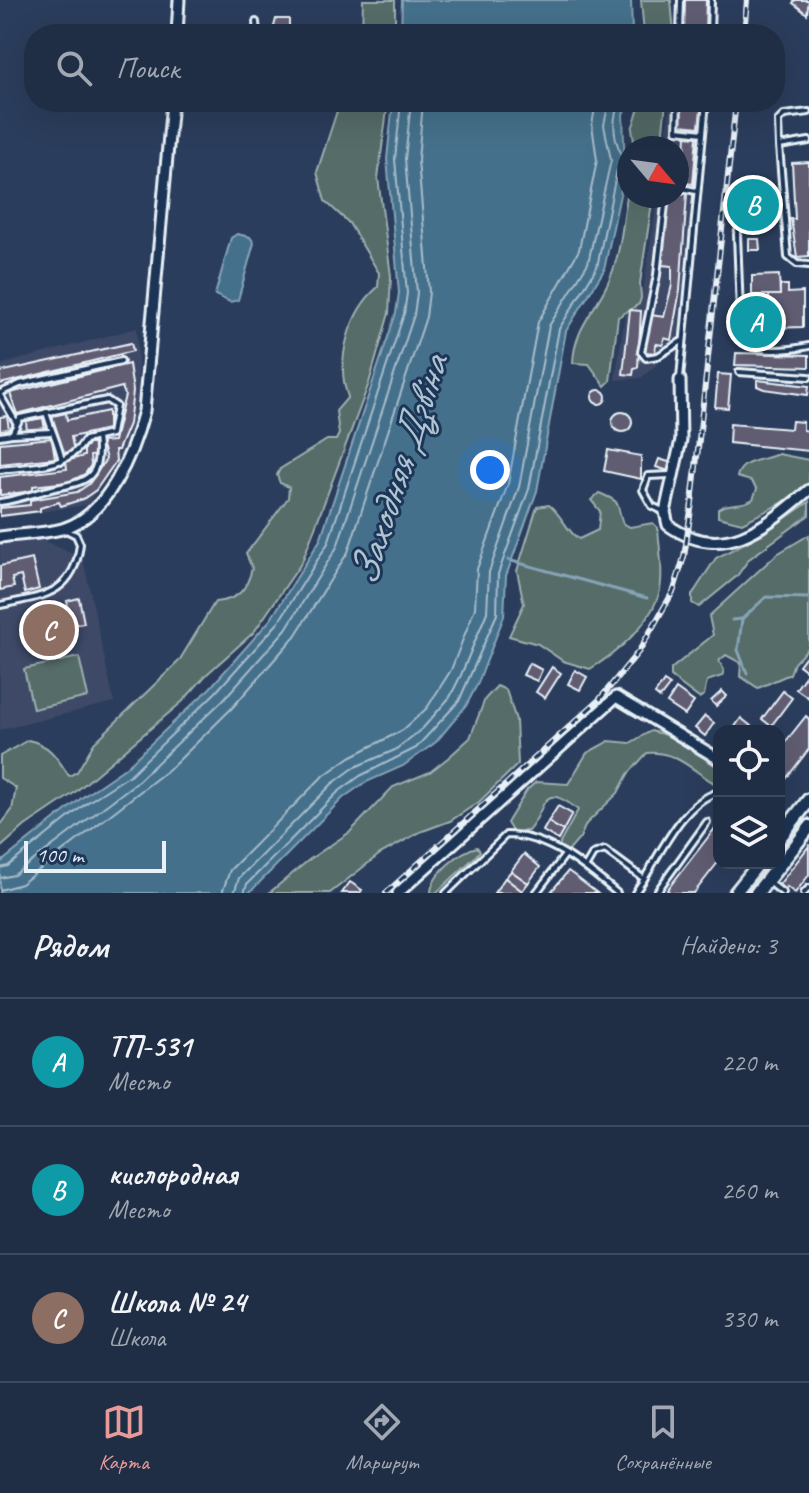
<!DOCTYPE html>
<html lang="ru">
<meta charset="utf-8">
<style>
body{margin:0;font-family:Caveat,sans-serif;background:#2d3a50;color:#f1f3f6}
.controls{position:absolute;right:24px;bottom:24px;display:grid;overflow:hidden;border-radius:16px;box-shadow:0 8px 32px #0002}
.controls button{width:72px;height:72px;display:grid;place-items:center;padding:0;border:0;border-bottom:2px solid #3d4a5e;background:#202e45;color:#f1f3f6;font:40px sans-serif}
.compass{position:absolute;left:617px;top:136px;width:72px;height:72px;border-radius:50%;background:#202e45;box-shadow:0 8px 32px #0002;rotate:119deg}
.scale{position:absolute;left:24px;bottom:20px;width:142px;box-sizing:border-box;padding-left:8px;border:4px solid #e8f1f8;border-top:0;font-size:22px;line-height:28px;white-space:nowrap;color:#e8f1f8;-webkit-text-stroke:6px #1d3557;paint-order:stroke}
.you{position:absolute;left:490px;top:470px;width:28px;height:28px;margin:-20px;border:6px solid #fff;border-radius:50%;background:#1a73e8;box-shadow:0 0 0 12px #1a73e833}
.badge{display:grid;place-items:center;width:52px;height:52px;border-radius:50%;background:#e69b98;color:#fff;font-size:26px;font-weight:700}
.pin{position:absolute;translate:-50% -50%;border:4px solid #fff;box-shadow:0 2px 8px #0006}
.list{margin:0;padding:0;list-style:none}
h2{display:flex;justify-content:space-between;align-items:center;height:104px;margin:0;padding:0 32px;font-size:34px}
h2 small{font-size:26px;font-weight:400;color:#a2a8b3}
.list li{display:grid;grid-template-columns:52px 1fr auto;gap:24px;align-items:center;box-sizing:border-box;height:128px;padding:0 32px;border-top:2px solid #3d4a5e}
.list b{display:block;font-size:30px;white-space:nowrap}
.list p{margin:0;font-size:26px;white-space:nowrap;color:#a2a8b3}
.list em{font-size:26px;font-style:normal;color:#a2a8b3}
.icon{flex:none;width:44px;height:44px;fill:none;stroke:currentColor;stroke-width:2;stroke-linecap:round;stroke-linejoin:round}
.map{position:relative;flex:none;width:809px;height:893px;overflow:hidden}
.search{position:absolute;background:#202e45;box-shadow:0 8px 32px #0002;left:24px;right:24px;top:24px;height:88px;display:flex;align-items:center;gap:20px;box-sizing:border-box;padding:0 28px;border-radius:32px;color:#a2a8b3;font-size:30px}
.sheet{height:488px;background:#202e45}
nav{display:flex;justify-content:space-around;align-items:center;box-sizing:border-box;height:112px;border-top:2px solid #3d4a5e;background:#202e45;font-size:22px;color:#a2a8b3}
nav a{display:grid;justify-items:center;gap:4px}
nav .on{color:#e69b98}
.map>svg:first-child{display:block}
.built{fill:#3e4966}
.green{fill:#556c68;stroke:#9eaeb0;stroke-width:2}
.water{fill:#45708b;stroke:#86a4b7;stroke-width:2}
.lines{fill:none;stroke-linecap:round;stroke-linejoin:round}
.shore{stroke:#a7bdcc;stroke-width:2}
.stream{stroke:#86a4b7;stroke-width:3}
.building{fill:#615c72;stroke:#e8f1f8;stroke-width:2}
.service-casing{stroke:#e8f1f8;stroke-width:10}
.minor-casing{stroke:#e8f1f8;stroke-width:15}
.secondary-casing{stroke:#e8f1f8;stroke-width:18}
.service{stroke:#1d3557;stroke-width:4}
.minor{stroke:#1d3557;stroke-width:9}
.secondary{stroke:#1d3557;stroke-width:12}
.tram{stroke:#e8f1f8;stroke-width:2}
.rail-casing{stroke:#e8f1f8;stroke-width:6}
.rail{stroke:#1d3557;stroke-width:3;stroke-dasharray:9;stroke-linecap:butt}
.labels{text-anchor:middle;stroke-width:6;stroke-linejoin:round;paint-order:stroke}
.water-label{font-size:42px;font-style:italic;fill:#afc4d2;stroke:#1d3557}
</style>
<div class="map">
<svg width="809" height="893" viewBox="0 0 809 893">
<rect width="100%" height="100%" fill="#2b3d5c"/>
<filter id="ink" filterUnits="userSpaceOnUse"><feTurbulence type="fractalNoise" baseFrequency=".0125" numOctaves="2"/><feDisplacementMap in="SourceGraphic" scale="16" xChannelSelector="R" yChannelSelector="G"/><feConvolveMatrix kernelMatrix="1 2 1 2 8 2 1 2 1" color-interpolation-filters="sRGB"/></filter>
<g filter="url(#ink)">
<g class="built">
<polygon points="670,102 711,102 688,338 641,378 615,380 626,309 643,291 658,196 677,196 677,148 665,148"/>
<polygon points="137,328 139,393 127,449 87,505 0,518 0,365"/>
<polygon points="35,537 83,558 114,702 0,730 0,543"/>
</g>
<g class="green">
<polygon points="363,0 395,0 395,34 362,34"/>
<polygon points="641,0 671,0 674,34 644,34"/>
<path d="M340,102H388L378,178L391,276L389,313L369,383L302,562L254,632L207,674L183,701L74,793L25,826L0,848V826L12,810L16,788L0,778V756L28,740C51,745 57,758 69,776L77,772L94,743L179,661L215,602C238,600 247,590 252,568L246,554L288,498L289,487L280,483L277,475L280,469L327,440H336L339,434L336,411L348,397C335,362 349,312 378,287L379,273L349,223L325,201L317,172Z"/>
<polygon points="641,102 666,102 661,148 635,148 632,129"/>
<path d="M629,185V196H653L640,283L641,298L639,304L618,317L610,381L605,386L589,364L573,363C574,327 597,310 610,278C622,251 623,214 629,185Z"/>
<path d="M778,454L809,460V483L782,503L742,523L718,517V509C730,501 741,507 753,499L757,489L751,481L737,477C741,459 763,461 778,454Z"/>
<path d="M599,493C624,503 615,503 623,524L630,527L653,523L658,528C659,548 665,578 658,597C647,627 617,653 590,669L563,661L538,644L509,636L524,604L517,571L537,507L549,505C562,515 567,532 579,539L598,530L600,511L591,500Z"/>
<polygon points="809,502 809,515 749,559 737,576 699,607 692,603 692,595 716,558 764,533"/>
<polygon points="809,535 809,647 794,663 790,674 758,688 740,676 741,663 726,655 719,661 724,670 722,676 707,681 704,695 699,698 671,677 671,669 713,635 709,616 777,554"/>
<polygon points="79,657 88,697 33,709 24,669"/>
<polygon points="497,686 506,690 516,720 518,764 479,802 450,821 420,832 380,854 330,893 269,893 310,859 350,832 393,787 430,772 449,757 470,738 485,699"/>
<path d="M651,731L670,736L719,768V786C693,772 679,751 647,753L628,774L618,793L586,824L580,838L567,853L560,849V843L578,810C539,778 547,811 528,831H512L507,823L527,790L536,782L568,784L587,753L609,741L630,743Z"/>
<path d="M477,847L480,851L475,857L436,893H431C431,875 460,851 477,847Z"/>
</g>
<g class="water">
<polygon points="402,0 631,0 632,34 401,34"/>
<polygon points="393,102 629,102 623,114 625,171 604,270 566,331 537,491 506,576 504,616 478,683 466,706 436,742 403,766 364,783 343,798 249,893 0,893 0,863 84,796 125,768 210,688 271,619 320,540 396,313 399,293 387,159"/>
<polygon points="237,234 250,237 254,243 238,300 230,302 215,295 231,238"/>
</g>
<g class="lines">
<g class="shore">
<polyline points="0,868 8,866 88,802 130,775 215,693 278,623 328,543 404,314 407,293 395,159 401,102"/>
<polyline points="0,878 14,875 137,782 223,700 286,629 337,547 414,315 417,293 405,159 411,102"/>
<polyline points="0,890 21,884 173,766 232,708 295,636 348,552 426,317 429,292 418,160 423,102"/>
<polyline points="222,893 230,870 322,777 350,757 403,730 427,708 451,670 475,608 477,569 508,484 538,322 579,250 597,160 592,125 596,102"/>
<polyline points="234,893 239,878 332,784 355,767 395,750 423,728 450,697 461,675 487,612 489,572 519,487 549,326 588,263 611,160 604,125 609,102"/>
<path d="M244,893L247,884L338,792L360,776L416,748L459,701L497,614L498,574L529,489L559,329L597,267L617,170L626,161C614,145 610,121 620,102"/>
</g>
<g class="stream">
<polyline points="508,560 647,598"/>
<polyline points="742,619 738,650 747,673"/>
<polyline points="732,620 742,619 766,597 809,598"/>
</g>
</g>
<g class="building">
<polygon points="683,0 706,0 705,34 683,34"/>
<polygon points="795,0 809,0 807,14 793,3"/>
<polygon points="276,19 289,19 289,34 272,34"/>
<polygon points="682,102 702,102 699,127 681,125"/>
<polygon points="686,136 697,137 693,184 685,183 686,173 677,172 677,152 685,153"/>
<polygon points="809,162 809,256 797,257 791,219 795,219 792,163"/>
<polygon points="677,193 687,194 680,290 671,340 664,338 663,345 656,344 655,353 645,352 650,315 664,317 672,285 672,266 662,265 667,208 670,196 677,196"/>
<polygon points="757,196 757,214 750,214 750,197"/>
<polygon points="749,239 759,239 760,250 749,250"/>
<polygon points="779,275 780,295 752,295 752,276"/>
<polygon points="780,285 788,285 788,293 803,292 803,327 769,328 769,295 780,295"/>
<polygon points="630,310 641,311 638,367 634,368 633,375 623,374"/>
<rect x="751" y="317" width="11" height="11"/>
<polygon points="131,343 133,351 0,384 0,372"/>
<polygon points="736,353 809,355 809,367 735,365"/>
<polygon points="129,364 133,391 129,424 118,450 115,450 116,461 96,490 83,499 61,506 59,502 40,508 40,511 0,516 0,508 30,505 30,500 77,492 89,484 106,459 101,442 114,441 125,395 122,387 17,414 10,393"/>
<polygon points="718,374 731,375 728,408 715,407"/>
<polygon points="757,380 809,386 808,395 764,389 757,386"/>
<circle cx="599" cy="397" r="7"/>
<polygon points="108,411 108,429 71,437 74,451 64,453 52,416 66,413 67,420"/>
<circle cx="622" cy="422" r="10"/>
<polygon points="7,416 9,429 0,430 0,417"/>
<polygon points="43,418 45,430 27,432 26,421"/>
<polygon points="792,421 803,422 803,430 809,431 809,451 729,443 730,424 791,429"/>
<polygon points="52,438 55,458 0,464 0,443"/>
<polygon points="89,444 95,444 96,455 90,456 91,465 85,474 69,482 33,486 33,491 0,495 0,477 67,469 66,461 84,456 84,448"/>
<polygon points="608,450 641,456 641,479 604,471"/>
<polygon points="659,459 672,463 669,471 656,467"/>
<polygon points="32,559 39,589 25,593 21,576 12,578 14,587 0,590 0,566"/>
<polygon points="79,598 84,623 72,625 67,601"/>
<polygon points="805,657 809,660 809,698 796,689 808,672 799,665"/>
<polygon points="529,663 542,670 537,681 523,675"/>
<polygon points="552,667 561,673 545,698 536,692"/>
<polygon points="575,670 587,677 580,690 568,684"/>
<polygon points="664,681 670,685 660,698 655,694"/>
<polygon points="676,689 694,702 685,715 667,703"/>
<polygon points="722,691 727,696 716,706 711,701"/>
<polygon points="783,691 792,698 771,726 762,719"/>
<polygon points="705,716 714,723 705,736 695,728"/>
<polygon points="806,716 809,719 809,749 779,788 779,750"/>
<polygon points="741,718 751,726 747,731 732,731"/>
<polygon points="558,806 572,814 563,831 548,822"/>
<polygon points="548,822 563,831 558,840 543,831"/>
<polygon points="716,827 719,830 719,861 694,893 671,893 667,890"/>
<polygon points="809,846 809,875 795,893 787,887 784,891 778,886"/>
<polygon points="524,854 540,867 528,883 511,871"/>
<polygon points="511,871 528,883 522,891 505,878"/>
<polygon points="568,871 575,876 597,893 550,893"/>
<polygon points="505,878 522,891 521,893 494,893"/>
<polygon points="350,882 362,890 360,893 342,893"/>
</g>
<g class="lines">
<g class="service-casing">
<g id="service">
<polyline points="256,22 257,34"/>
<polyline points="680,34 681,0"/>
<polyline points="710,34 711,0"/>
<polyline points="678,102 677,130 703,133"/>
<polyline points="809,112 784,115 778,121 779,146 809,141"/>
<polyline points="779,146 788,257 797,264 809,265"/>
<polyline points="677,187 696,191"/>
<polyline points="666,196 657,275 641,352 646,358 658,356 682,341"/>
<path d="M745,212L737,234L741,339C754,355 790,350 809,346"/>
<polyline points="739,372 809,377"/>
<polyline points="680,378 706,102"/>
<polyline points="0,393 20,384 121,361"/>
<polyline points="0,395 17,424"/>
<path d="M46,412C51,430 58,442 62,461"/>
<polyline points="12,434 51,432"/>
<path d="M0,436L12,434L20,418L107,400L116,406L111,434L85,440C68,469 31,466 0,470"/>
<path d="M0,502C16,500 29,495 44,491C81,481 103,485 97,437"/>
<polyline points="665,512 652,506 643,490 648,476 670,475"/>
<path d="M0,605C42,596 74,595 80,544L76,535L66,530"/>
<polyline points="586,866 593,854 605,850 644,879 635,893"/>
<path d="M644,879C662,850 684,801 719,792"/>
<polyline points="769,882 783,893"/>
<path d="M446,893L506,835C548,835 586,867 617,893"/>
<polyline points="536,893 565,855"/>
<polyline points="656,893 707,822"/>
<polyline points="804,893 809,888"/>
</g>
</g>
<g class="minor-casing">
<g id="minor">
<polyline points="177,34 179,0"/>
<path d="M680,380L681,440L665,512L668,525C723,564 765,527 809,490"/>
<path d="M0,537C20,534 43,534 62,529C108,516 133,453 144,411L172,102"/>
<polyline points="398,893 616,697 719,759"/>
</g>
</g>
<g class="secondary-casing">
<g id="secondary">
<polyline points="779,838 809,800"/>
<polyline points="736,893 760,863"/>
<polyline points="757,893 809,827"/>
</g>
</g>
<use href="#service" class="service"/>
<use href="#minor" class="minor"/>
<use href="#secondary" class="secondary"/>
<g class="tram">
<polyline points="779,856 809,818"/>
<polyline points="743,893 767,863"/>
</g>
<g class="rail-casing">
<g id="rail">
<polyline points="744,34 747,0"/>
<polyline points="386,893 600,699 639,651 674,590 684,557 692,503 736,102"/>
</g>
</g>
<use href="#rail" class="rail"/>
</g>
</g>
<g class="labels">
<g class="water-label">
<text transform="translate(397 470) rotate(-72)" y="15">Заходняя Дзвіна</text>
</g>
</g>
</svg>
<div class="controls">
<button><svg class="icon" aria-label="locate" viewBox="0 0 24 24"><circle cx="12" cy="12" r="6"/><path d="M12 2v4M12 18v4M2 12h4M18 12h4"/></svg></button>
<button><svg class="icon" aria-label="layers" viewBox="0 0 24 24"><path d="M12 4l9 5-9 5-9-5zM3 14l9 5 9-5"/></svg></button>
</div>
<svg class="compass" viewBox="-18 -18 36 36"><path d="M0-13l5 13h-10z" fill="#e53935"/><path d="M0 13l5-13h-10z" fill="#a2a8b3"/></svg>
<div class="scale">100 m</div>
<div class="you"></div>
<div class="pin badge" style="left:756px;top:322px;background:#0f9aa8">A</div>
<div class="pin badge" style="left:753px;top:205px;background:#0f9aa8">B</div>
<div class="pin badge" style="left:49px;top:630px;background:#8d6e63">C</div>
<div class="search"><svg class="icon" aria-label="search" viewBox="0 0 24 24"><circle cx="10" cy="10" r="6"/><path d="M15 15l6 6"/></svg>Поиск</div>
</div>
<section class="sheet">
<h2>Рядом<small>Найдено: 3</small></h2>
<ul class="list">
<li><span class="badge" style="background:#0f9aa8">A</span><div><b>ТП-531</b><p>Место</p></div><em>220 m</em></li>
<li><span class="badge" style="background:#0f9aa8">B</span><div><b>кислородная</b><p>Место</p></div><em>260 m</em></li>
<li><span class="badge" style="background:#8d6e63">C</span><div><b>Школа № 24</b><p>Школа</p></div><em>330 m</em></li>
</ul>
</section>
<nav>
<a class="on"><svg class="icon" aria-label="map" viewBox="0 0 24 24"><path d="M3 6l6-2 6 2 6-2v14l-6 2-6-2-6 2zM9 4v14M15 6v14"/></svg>Карта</a>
<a><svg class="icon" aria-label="directions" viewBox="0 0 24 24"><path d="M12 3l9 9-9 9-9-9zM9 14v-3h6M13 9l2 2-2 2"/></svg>Маршрут</a>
<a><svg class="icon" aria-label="saved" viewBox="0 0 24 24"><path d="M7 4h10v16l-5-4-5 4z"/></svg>Сохранённые</a>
</nav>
